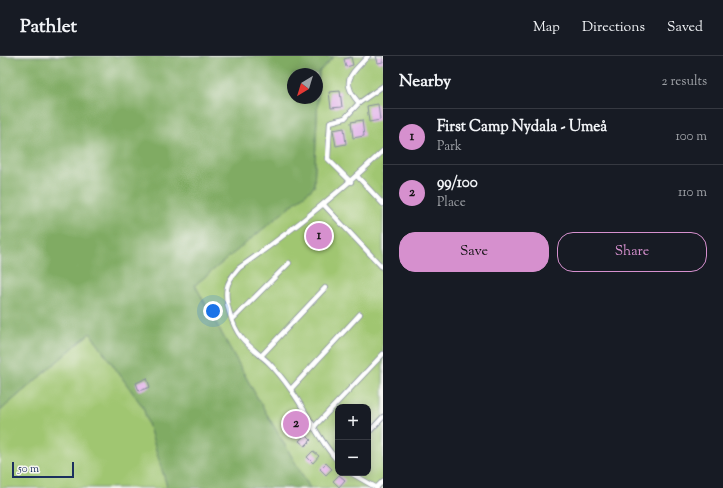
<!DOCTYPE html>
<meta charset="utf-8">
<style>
body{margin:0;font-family:"Sorts Mill Goudy",serif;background:#242831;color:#f1f3f6}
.controls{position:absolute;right:12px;bottom:12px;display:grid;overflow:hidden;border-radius:8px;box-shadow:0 2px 10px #0003}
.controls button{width:36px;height:36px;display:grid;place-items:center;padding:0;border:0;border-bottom:1px solid #363941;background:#171b24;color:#f1f3f6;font:20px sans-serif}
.compass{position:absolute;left:287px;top:12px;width:36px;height:36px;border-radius:50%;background:#171b24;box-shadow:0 2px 10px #0003;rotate:218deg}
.scale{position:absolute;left:12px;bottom:10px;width:62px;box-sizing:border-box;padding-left:4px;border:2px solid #1b2f5e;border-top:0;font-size:11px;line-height:14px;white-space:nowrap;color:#1b2f5e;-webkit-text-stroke:3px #f6f6f2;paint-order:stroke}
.you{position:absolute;left:213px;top:255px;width:14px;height:14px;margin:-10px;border:3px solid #fff;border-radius:50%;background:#1a73e8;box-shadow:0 0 0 6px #1a73e833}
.badge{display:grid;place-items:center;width:26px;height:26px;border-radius:50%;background:#d690ce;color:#111;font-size:13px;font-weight:700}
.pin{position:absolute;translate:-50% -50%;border:2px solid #fff;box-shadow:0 1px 4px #0006}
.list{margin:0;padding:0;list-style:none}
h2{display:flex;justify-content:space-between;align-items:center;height:52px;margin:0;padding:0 16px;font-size:17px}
h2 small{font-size:13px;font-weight:400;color:#9ea1a6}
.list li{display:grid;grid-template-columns:26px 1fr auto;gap:12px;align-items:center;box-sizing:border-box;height:56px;padding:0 16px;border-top:1px solid #363941}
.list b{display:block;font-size:15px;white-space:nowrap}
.list p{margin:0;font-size:13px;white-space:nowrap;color:#9ea1a6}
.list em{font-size:13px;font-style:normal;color:#9ea1a6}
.actions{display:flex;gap:8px;padding:12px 16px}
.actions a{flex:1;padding:9px 0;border:1px solid #d690ce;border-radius:16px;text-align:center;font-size:14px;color:#d690ce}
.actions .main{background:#d690ce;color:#111}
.map{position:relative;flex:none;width:383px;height:432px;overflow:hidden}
header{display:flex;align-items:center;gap:24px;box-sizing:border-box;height:56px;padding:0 20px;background:#171b24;border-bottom:1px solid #363941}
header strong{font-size:19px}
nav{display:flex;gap:22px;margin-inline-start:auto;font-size:14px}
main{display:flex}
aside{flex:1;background:#171b24}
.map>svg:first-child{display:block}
.green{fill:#a0c671;stroke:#5e7a68;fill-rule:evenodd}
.forest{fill:#80ab63;stroke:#4e6d60;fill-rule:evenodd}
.building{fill:#e1aee9}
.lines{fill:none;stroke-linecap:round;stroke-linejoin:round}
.lane-casing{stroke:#868d9c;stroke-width:6}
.lane{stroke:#fff;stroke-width:4.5}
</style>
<header>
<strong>Pathlet</strong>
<nav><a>Map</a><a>Directions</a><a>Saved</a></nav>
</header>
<main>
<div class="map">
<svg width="383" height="432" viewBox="0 0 383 432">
<rect width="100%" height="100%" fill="#f6f6f2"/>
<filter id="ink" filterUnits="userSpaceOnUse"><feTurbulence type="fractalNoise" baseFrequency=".025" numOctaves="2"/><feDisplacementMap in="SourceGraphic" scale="8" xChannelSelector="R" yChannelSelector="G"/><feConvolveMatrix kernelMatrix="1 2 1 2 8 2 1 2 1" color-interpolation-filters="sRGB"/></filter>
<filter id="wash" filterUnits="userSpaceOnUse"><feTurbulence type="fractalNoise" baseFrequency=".012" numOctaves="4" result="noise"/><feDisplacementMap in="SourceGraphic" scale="16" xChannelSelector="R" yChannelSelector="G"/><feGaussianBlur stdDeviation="0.9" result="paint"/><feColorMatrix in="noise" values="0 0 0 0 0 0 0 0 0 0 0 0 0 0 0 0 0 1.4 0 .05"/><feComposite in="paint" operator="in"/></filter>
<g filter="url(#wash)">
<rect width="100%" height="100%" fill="#f1ebda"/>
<g class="green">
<path d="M334,0H383V432H310L258,343L195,229L314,131L319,16ZM338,351H368V417H338Z"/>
<polygon points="90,277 143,351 166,427 167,432 0,432 0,355"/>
</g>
<path class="forest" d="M0,0H334L319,16L314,131L195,229L258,343L310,432H167L166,427L143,351L90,277L0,355ZM293,18H317V42H293Z"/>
<g id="blocks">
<g class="building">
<polygon points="376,0 383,0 383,6 378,7"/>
<polygon points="351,1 353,9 346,11 344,3"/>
<polygon points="340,35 342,51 331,52 329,36"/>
<polygon points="378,48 380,64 369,66 367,50"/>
<polygon points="362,64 364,80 353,82 351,66"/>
<polygon points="344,72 346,88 336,90 333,74"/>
<polygon points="147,322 150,331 139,335 136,327"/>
<polygon points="296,362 302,368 296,374 290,369"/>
<polygon points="305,378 311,384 305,390 299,385"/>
<polygon points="313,395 319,400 313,407 307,401"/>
<polygon points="326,407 332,413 326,419 320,413"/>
<polygon points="339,419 345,424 339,431 333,425"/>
</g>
</g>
</g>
<g filter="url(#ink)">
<use href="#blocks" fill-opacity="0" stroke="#868d9c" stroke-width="1"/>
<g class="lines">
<g class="lane-casing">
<g id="lane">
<path d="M368,0C352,18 339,24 359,47L383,30"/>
<polyline points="357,120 383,148"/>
<polyline points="351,126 328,103 330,66 345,62 359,47"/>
<polyline points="324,149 383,212"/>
<polyline points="232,264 289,207"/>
<polyline points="261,300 325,232"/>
<polyline points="291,333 360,258"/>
<polyline points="313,372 383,298"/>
<polyline points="368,377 383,361"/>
<path d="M338,405C318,384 308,357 291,334C284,324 277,315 268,306C259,298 249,291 241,281C233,271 224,245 227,232C228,224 234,218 239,212C290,176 338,138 383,95"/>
<polyline points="351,417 377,432"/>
<polyline points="376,432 383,425"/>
</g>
</g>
<use href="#lane" class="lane"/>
</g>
</g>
</svg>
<div class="controls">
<button>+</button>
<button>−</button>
</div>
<svg class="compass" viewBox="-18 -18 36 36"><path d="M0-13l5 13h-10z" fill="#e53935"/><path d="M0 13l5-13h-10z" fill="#9ea1a6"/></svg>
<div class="scale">50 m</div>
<div class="you"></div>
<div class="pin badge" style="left:319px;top:180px">1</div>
<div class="pin badge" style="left:296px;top:368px">2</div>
</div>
<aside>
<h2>Nearby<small>2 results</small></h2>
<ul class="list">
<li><span class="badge">1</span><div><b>First Camp Nydala - Umeå</b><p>Park</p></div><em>100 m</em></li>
<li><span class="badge">2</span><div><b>99/100</b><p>Place</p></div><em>110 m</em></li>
</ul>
<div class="actions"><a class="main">Save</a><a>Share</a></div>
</aside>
</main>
